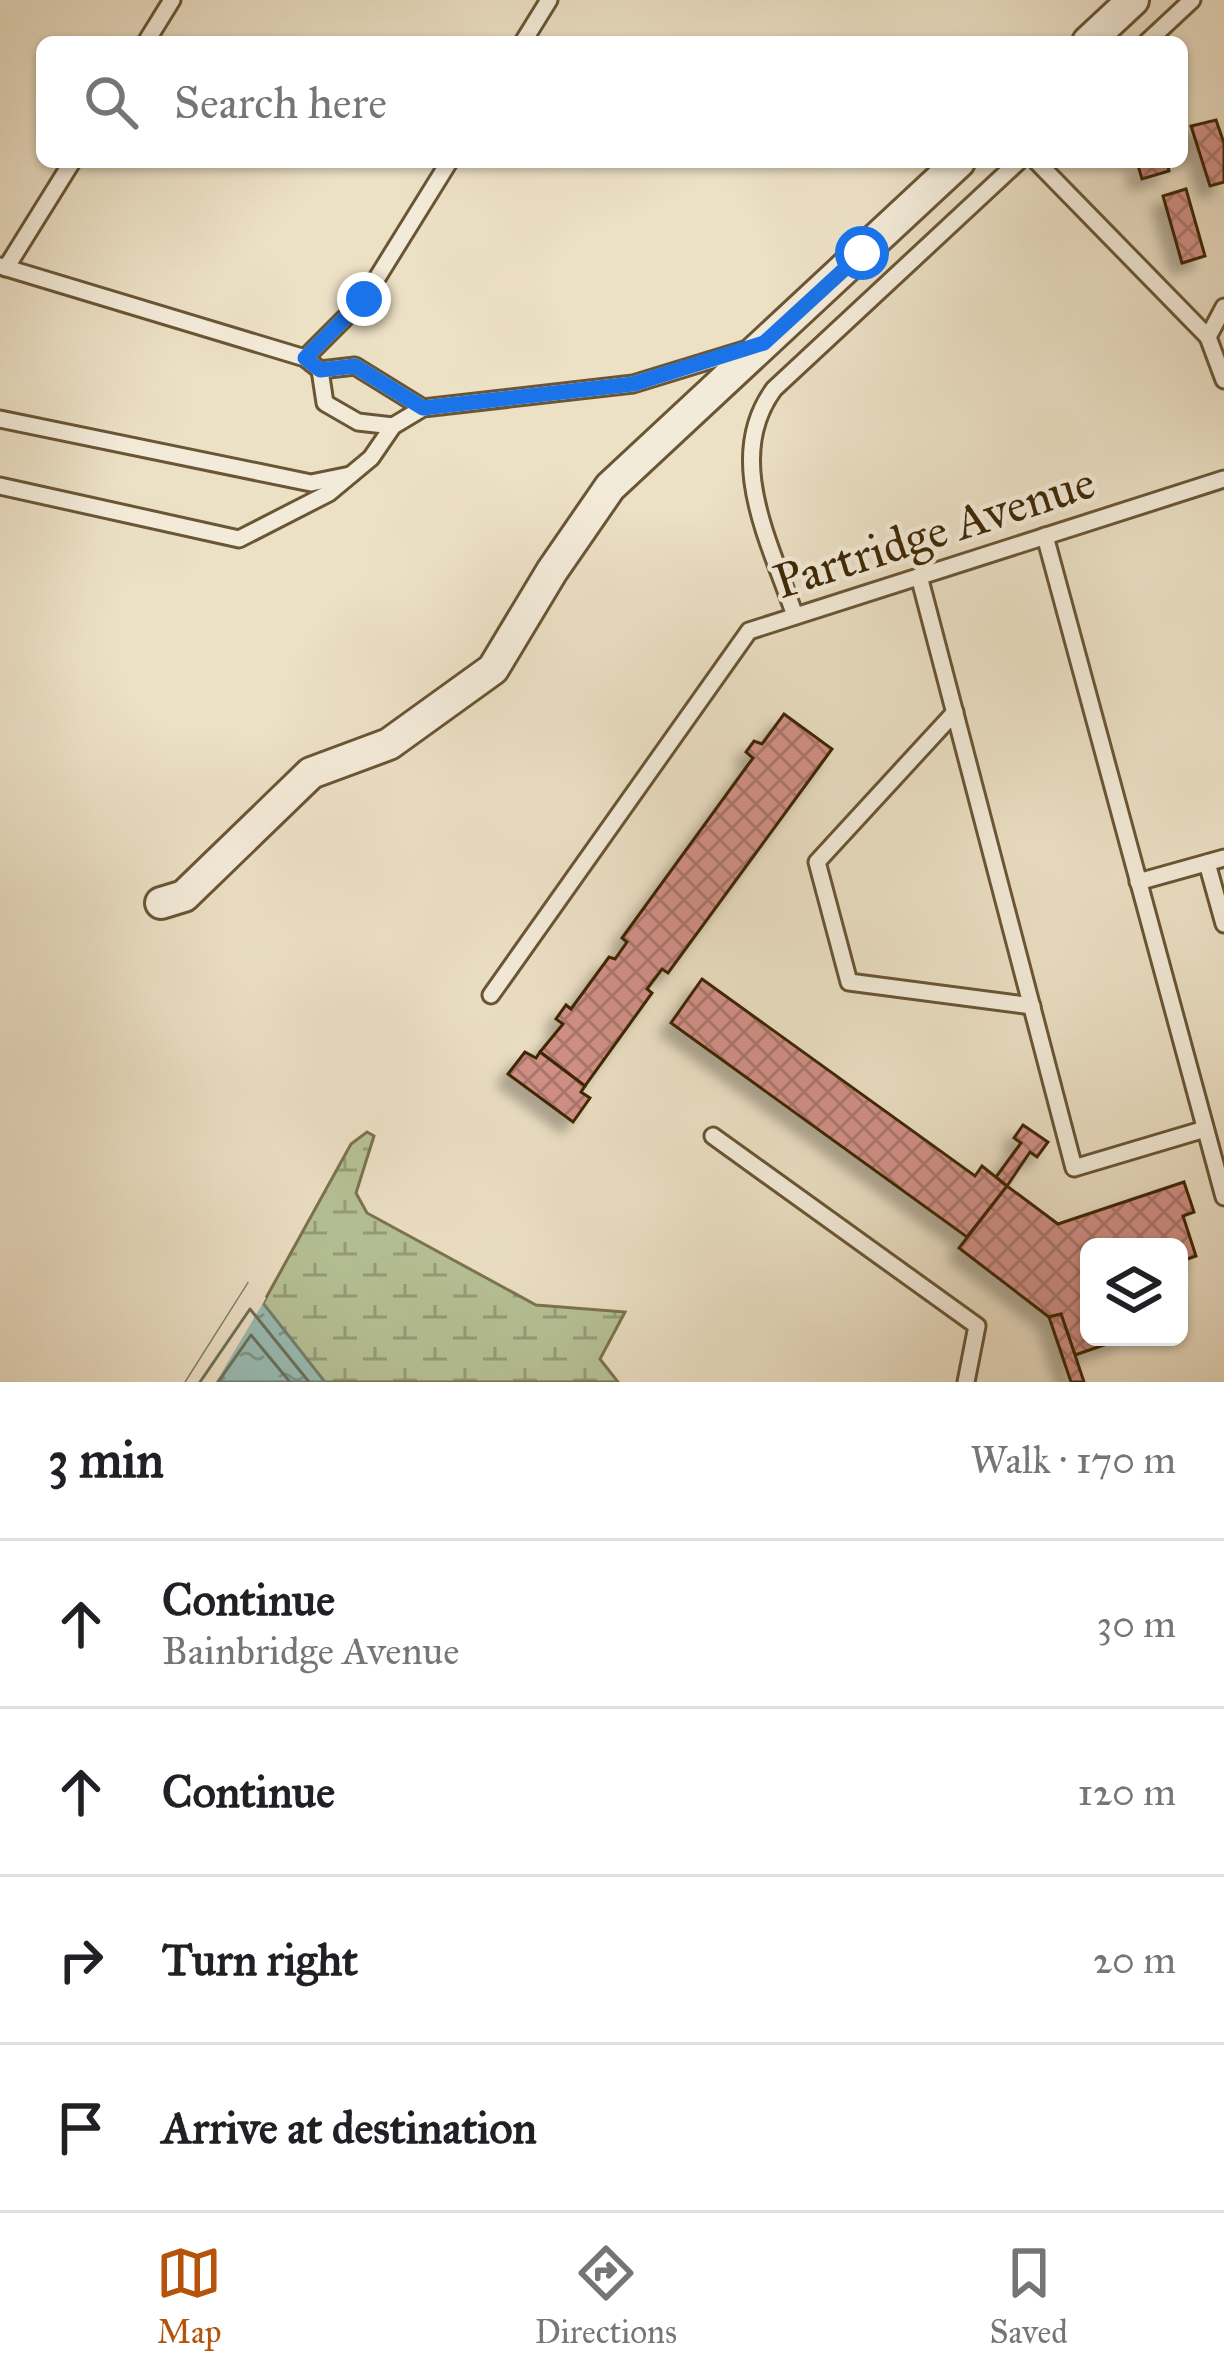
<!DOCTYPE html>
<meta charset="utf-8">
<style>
body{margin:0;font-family:"IM FELL Great Primer",serif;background:#f6f6f6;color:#202124}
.controls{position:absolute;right:36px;bottom:36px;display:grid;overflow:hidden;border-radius:18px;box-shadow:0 3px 9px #0004}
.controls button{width:108px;height:108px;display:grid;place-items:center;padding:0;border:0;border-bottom:3px solid #e0e0e0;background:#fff;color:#202124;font:60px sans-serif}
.stop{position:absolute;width:36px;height:36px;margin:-27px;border:9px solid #1a73e8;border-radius:50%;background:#fff}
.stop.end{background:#1a73e8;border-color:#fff;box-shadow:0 3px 12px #0008}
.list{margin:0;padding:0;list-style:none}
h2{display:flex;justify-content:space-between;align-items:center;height:156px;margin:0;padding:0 48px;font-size:51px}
h2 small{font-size:39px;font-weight:400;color:#757577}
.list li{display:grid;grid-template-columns:78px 1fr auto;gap:36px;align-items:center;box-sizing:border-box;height:168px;padding:0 48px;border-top:3px solid #e0e0e0}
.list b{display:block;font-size:45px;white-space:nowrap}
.list p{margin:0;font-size:39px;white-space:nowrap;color:#757577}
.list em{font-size:39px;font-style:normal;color:#757577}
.icon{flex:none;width:66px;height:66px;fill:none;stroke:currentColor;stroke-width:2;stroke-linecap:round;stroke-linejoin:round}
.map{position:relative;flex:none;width:1224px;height:1382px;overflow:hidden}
.search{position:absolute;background:#fff;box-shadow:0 3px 9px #0004;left:36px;right:36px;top:36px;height:132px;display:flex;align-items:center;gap:30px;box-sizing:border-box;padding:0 42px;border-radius:18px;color:#757577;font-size:45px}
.sheet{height:828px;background:#fff}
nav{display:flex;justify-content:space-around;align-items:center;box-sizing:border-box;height:168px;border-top:3px solid #e0e0e0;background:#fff;font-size:33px;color:#757577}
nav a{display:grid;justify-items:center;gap:6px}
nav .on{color:#b45309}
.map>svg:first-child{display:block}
.wetland{fill:url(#wetland-marsh);stroke:#7a744d;stroke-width:3}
.water{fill:url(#water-ripples);stroke:#75816e;stroke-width:3}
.pier{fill:#ece0c5}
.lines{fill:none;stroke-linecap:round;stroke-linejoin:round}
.shore{stroke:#6c725c;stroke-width:3}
.building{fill:url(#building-cross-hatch);stroke:#3e2704;stroke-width:3;filter:url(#shadow)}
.lane-casing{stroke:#6a5534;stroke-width:21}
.street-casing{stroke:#6a5534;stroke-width:36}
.lane{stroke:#f3ebd9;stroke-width:15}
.street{stroke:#f3ebd9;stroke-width:30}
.route{stroke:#1a73e8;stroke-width:15}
.labels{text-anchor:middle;stroke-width:9;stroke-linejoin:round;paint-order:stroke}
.street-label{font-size:48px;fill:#3e2704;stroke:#f3ebd9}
</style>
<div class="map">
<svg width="1224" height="1382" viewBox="0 0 1224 1382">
<defs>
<pattern id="wetland-marsh" width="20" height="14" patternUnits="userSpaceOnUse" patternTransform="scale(3)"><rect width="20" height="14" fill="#b6c296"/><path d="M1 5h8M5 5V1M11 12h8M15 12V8" fill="none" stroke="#959e78"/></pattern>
<pattern id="water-ripples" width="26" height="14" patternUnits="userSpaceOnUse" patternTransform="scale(3)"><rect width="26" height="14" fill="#99bdb5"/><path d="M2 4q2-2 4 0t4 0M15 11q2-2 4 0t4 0" fill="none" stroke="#7e9a91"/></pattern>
<pattern id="building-cross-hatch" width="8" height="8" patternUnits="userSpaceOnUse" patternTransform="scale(3)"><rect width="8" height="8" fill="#d19087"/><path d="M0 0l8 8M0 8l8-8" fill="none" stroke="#ab766c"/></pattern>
<filter id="shadow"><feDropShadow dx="-11" dy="11" stdDeviation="6" flood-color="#0004"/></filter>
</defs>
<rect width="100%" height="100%" fill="#ece0c5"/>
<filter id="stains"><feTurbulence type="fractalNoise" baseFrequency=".00167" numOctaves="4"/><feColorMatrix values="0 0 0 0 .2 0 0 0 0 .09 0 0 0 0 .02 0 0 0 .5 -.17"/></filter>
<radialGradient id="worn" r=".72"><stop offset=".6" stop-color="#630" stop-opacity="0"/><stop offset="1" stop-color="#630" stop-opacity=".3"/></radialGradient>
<polygon class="wetland" points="367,1132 374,1136 356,1193 367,1213 536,1305 625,1312 600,1359 618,1382 277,1382 245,1336 351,1144"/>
<polygon class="water" points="248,1284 325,1382 186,1382"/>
<polygon class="pier" points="251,1279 266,1298 216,1382 186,1382"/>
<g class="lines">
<g class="shore">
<polyline points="200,1382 250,1309 309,1382"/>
<polyline points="218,1382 251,1335 290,1382"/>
</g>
</g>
<g class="building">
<polygon points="1216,120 1224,143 1224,182 1210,186 1191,126"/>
<polygon points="1137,162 1167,162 1169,171 1142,179"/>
<polygon points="1186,189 1205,256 1182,263 1163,196"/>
<polygon points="784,714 832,749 668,973 662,969 647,989 652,993 585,1086 540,1052 563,1024 556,1019 566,1005 571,1009 609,957 615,959 627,942 622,938 753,758 746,752 754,741 762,744"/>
<polygon points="702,979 975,1176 982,1166 1007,1186 967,1237 671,1023"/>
<polygon points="525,1052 536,1058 540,1052 585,1086 581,1092 590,1098 573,1122 508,1074"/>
<polygon points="1023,1125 1048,1142 1037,1157 1030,1152 1007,1186 996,1177 1021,1143 1014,1138"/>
<polygon points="1184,1182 1194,1212 1183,1216 1196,1256 1179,1262 1179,1247 1089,1247 1089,1337 1127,1337 1075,1355 1061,1314 1049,1317 959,1248 1007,1186 1058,1224"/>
<polygon points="1061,1314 1075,1355 1084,1382 1071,1382 1049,1317"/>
</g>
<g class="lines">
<g class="lane-casing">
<g id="lane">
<polyline points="146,42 172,0"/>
<polyline points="523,42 549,0"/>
<polyline points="1147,42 1192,0"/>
<polyline points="1037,162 1208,337"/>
<polyline points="0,266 305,358 320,370 325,403 358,422 393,426"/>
<polyline points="6,268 72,162"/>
<polyline points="1224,307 1208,337 1224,380"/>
<polyline points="305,358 364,299 449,162"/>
<polyline points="320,370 355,366 423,408"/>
<polyline points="0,419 311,483 350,475"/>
<polyline points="0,486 239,539 329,493 371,458 393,426 423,408 633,384 744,350"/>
<polyline points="1045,536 1224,1197"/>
<polyline points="919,576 1074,1168 1205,1129"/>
<path d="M795,616C771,544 723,458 774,389L1018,162"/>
<polyline points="955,712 817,862 849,982 1032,1006"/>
<polyline points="1207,863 1224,924"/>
<polyline points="1138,882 1224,858"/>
<polyline points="491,995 749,631 1224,479"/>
<polyline points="713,1136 977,1326 966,1382"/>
</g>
</g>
<g class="street-casing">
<g id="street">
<polyline points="1088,42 1133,0"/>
<polyline points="161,903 184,896 311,773 389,744 493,669 552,571 610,487 959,162"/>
</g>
</g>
<use href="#lane" class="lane"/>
<use href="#street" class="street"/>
</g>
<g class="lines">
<polyline class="route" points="364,299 305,358 320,370 355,366 423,408 633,384 764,343 862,253"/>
</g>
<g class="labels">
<g class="street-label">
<text transform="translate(934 531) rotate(-18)" y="17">Partridge Avenue</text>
</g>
</g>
<rect width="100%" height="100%" filter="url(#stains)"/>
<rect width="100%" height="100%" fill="url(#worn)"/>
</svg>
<div class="controls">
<button><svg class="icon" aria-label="layers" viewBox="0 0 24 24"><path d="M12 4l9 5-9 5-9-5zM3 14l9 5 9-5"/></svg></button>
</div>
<div class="stop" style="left:862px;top:253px"></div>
<div class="stop end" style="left:364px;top:299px"></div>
<div class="search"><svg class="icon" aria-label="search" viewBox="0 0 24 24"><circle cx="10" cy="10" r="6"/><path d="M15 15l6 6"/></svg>Search here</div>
</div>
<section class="sheet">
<h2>3 min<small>Walk · 170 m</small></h2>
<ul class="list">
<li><svg class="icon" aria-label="ahead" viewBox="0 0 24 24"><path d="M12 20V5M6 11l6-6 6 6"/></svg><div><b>Continue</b><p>Bainbridge Avenue</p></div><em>30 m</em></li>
<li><svg class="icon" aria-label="ahead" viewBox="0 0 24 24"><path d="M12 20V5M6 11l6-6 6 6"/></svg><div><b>Continue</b></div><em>120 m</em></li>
<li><svg class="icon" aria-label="right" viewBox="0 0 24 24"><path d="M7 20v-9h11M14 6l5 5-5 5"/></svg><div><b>Turn right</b></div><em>20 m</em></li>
<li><svg class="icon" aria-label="arrive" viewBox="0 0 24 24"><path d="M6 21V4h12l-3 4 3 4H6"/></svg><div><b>Arrive at destination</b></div></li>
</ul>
</section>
<nav>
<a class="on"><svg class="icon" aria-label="map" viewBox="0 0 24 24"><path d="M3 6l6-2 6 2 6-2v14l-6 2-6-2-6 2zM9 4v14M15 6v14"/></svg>Map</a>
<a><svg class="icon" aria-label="directions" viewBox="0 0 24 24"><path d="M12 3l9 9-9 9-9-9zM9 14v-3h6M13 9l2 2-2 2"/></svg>Directions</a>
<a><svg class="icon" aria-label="saved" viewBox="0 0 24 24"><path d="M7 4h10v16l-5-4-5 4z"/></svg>Saved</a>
</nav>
